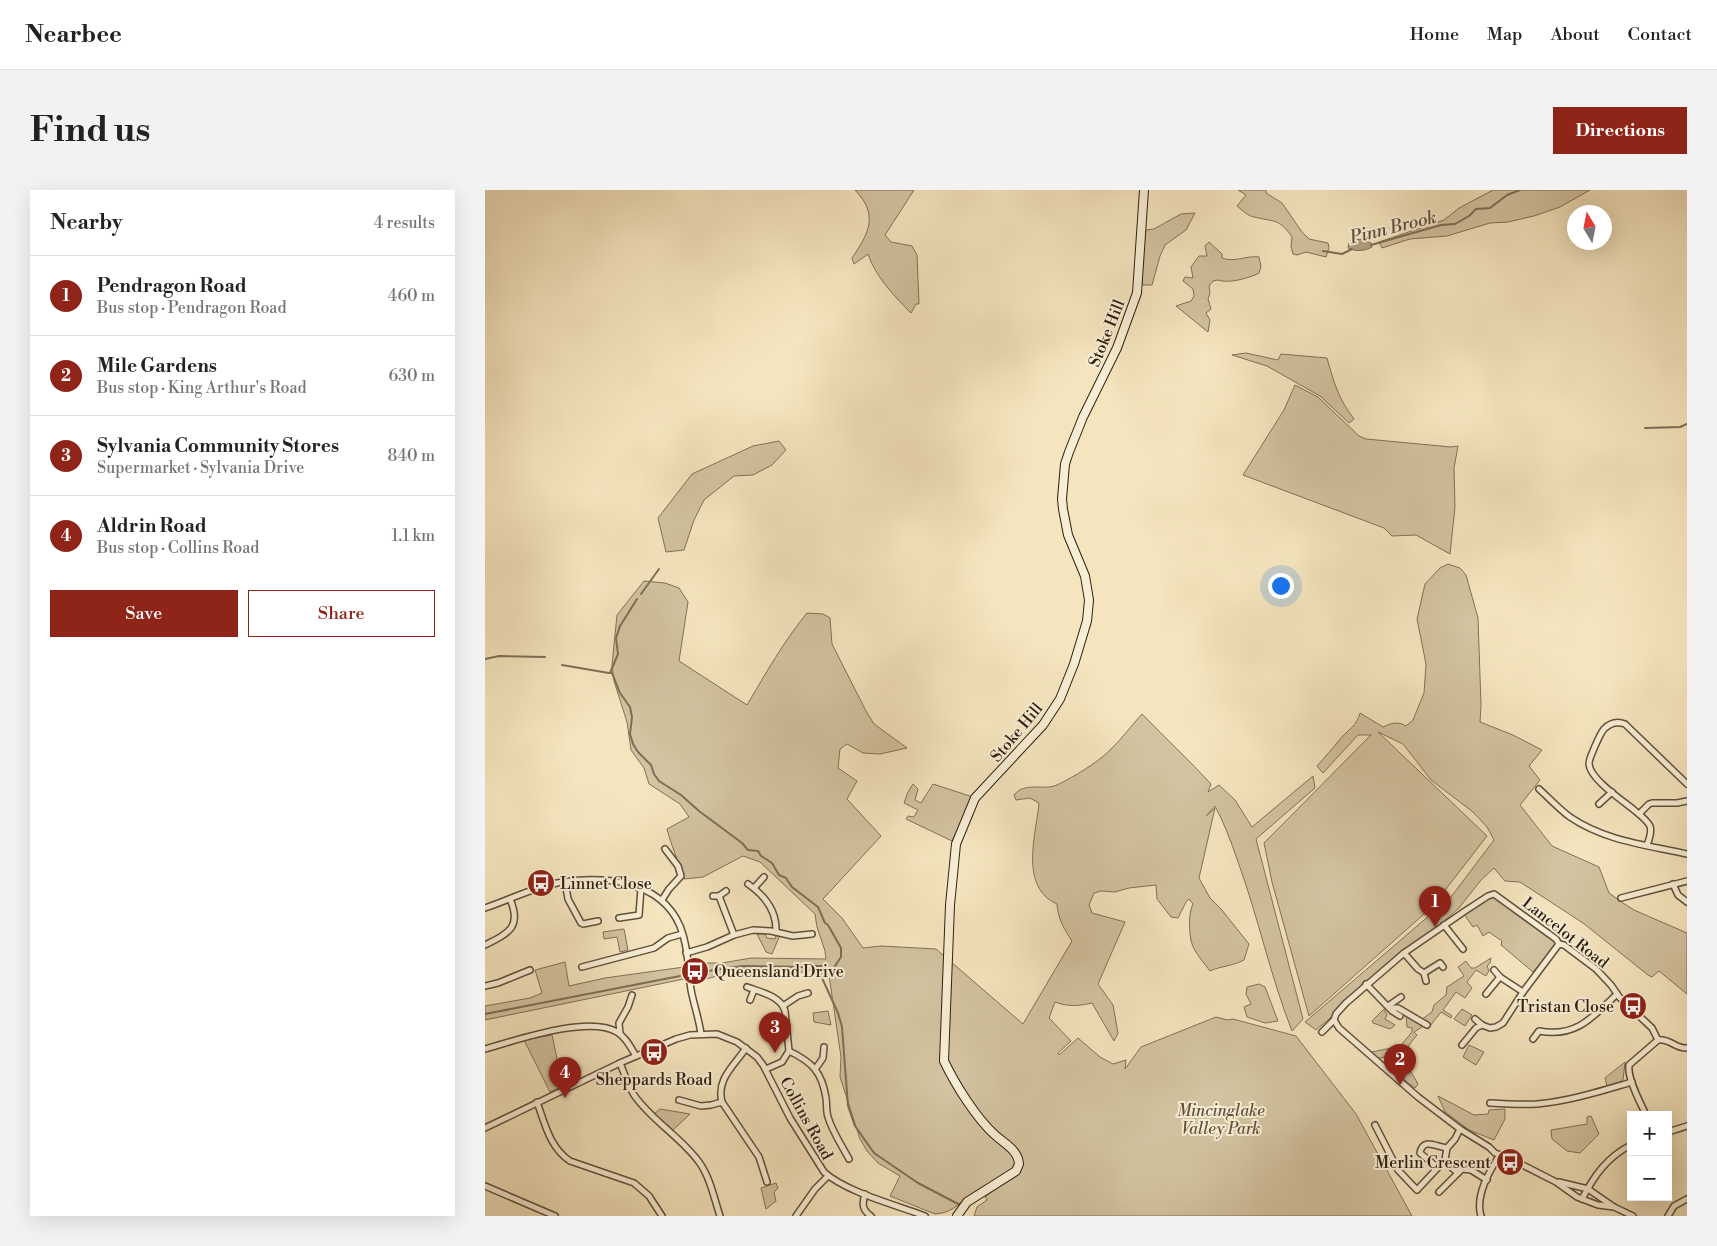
<!DOCTYPE html>
<meta charset="utf-8">
<style>
body{margin:0;font-family:"Libre Bodoni",serif;background:#f2f2f2;color:#222}
.controls{position:absolute;right:15px;bottom:15px;display:grid;overflow:hidden;border-radius:0px;box-shadow:0 5px 20px #0002}
.controls button{width:45px;height:45px;display:grid;place-items:center;padding:0;border:0;border-bottom:1px solid #e0e0e0;background:#fff;color:#222;font:25px sans-serif}
.compass{position:absolute;left:1082px;top:15px;width:45px;height:45px;border-radius:50%;background:#fff;box-shadow:0 5px 20px #0002;rotate:350deg}
.you{position:absolute;left:795px;top:395px;width:18px;height:18px;margin:-12px;border:4px solid #fff;border-radius:50%;background:#1a73e8;box-shadow:0 0 0 8px #1a73e833}
.badge{display:grid;place-items:center;width:32px;height:32px;border-radius:50%;background:#8f2418;color:#fff;font-size:16px;font-weight:700}
.pin{position:absolute;translate:-50% -41px;filter:drop-shadow(0 1px 2px #0008)}
.pin::after{content:'';position:absolute;top:26px;width:18px;height:15px;background:inherit;clip-path:polygon(0 0,100% 0,50% 100%)}
.list{margin:0;padding:0;list-style:none}
h2{display:flex;justify-content:space-between;align-items:center;height:65px;margin:0;padding:0 20px;font-size:21px}
h2 small{font-size:16px;font-weight:400;color:#767676}
.list li{display:grid;grid-template-columns:32px 1fr auto;gap:15px;align-items:center;box-sizing:border-box;height:80px;padding:0 20px;border-top:1px solid #e0e0e0}
.list b{display:block;font-size:19px;white-space:nowrap}
.list p{margin:0;font-size:16px;white-space:nowrap;color:#767676}
.list em{font-size:16px;font-style:normal;color:#767676}
.actions{display:flex;gap:10px;padding:15px 20px}
.actions a{flex:1;padding:11px 0;border:1px solid #8f2418;border-radius:0px;text-align:center;font-size:18px;color:#8f2418}
.actions .main{background:#8f2418;color:#fff}
.map{position:relative;flex:none;width:1202px;height:1026px;overflow:hidden;border-radius:0px}
header{display:flex;align-items:center;gap:30px;box-sizing:border-box;height:70px;padding:0 25px;background:#fff;border-bottom:1px solid #e0e0e0}
header strong{font-size:24px}
nav{display:flex;gap:28px;margin-inline-start:auto;font-size:18px}
.intro{display:flex;align-items:center;justify-content:space-between;box-sizing:border-box;height:120px;padding:0 30px}
h1{margin:0;font-size:35px}
.button{padding:12px 22px;border-radius:0px;background:#8f2418;color:#fff;font-size:18px;font-weight:700}
main{display:flex;gap:30px;padding:0 30px}
aside{flex:1;background:#fff;border-radius:0px;box-shadow:0 5px 20px #0002}
.map>svg:first-child{display:block}
.green{fill:#d3c3a0;stroke:#817157}
.water{fill:#b2a282;stroke:#7e6e54}
.lines{fill:none;stroke-linecap:round;stroke-linejoin:round}
.stream{stroke:#7e6e54;stroke-width:2}
.street-casing{stroke:#60503a;stroke-width:8}
.secondary-casing{stroke:#2f1f0e;stroke-width:10}
.street{stroke:#f8eed5;stroke-width:5}
.secondary{stroke:#f8eed5;stroke-width:8}
.labels{text-anchor:middle;stroke-width:4;stroke-linejoin:round;paint-order:stroke}
.street-label{font-size:16px;fill:#2f1f0e;stroke:#f8eed5}
.poi-label{font-size:16px;fill:#2f1f0e;stroke:#f8eed5;text-anchor:start}
.park-label{font-size:16px;font-style:italic;fill:#60503a;stroke:#f8eed5}
.water-label{font-size:18px;font-style:italic;fill:#5d4d37;stroke:#f8eed5}
</style>
<header>
<strong>Nearbee</strong>
<nav><a>Home</a><a>Map</a><a>About</a><a>Contact</a></nav>
</header>
<div class="intro"><h1>Find us</h1><a class="button">Directions</a></div>
<main>
<aside>
<h2>Nearby<small>4 results</small></h2>
<ul class="list">
<li><span class="badge">1</span><div><b>Pendragon Road</b><p>Bus stop · Pendragon Road</p></div><em>460 m</em></li>
<li><span class="badge">2</span><div><b>Mile Gardens</b><p>Bus stop · King Arthur's Road</p></div><em>630 m</em></li>
<li><span class="badge">3</span><div><b>Sylvania Community Stores</b><p>Supermarket · Sylvania Drive</p></div><em>840 m</em></li>
<li><span class="badge">4</span><div><b>Aldrin Road</b><p>Bus stop · Collins Road</p></div><em>1.1 km</em></li>
</ul>
<div class="actions"><a class="main">Save</a><a>Share</a></div>
</aside>
<div class="map">
<svg width="1202" height="1026" viewBox="0 0 1202 1026">
<rect width="100%" height="100%" fill="#f5e5be"/>
<filter id="stains"><feTurbulence type="fractalNoise" baseFrequency=".004" numOctaves="4"/><feColorMatrix values="0 0 0 0 .2 0 0 0 0 .09 0 0 0 0 .02 0 0 0 .5 -.17"/></filter>
<radialGradient id="worn" r=".72"><stop offset=".6" stop-color="#630" stop-opacity="0"/><stop offset="1" stop-color="#630" stop-opacity=".3"/></radialGradient>
<g class="green">
<path d="M370,0H429L400,45L406,52L427,56L432,65L434,114H431L426,123C410,107 390,86 383,64L369,74L367,68C384,43 394,25 370,0Z"/>
<path d="M753,0H781V3L797,13L817,42L824,49L843,53L844,58L841,67L821,62L812,65L808,64L806,56L807,47C794,28 789,32 769,27C763,26 757,20 752,16L761,5Z"/>
<polygon points="1008,0 1105,0 1075,17 1049,26 1023,32 1005,33 962,46 925,49 897,58 894,52 959,30 974,18"/>
<polygon points="710,23 701,40 680,55 675,66 667,95 658,95 655,89 661,40 669,39 696,24"/>
<path d="M724,52L737,64V68C749,73 762,65 774,67L776,76L774,83C765,88 743,94 733,90L728,91L724,96L725,103L723,109L726,119L721,123L725,130L723,142L691,116L706,111L709,106L708,99L698,91L700,87L708,88L706,77L714,66H722L720,56Z"/>
<path d="M761,163L793,170L796,164L842,168C849,193 853,208 869,229L864,233L835,206L782,176L747,165Z"/>
<polygon points="810,195 833,207 874,246 881,249 966,257 973,256 969,278 970,317 965,364 931,345 907,346 899,338 758,285 799,220"/>
<polygon points="294,251 301,260 287,275 268,285 249,286 219,310 209,330 199,360 181,362 173,328 207,284 268,256"/>
<path d="M963,374L975,378L981,385L993,428L996,515L995,532L1028,545L1057,560L1044,576L1055,590L1035,615L1067,656L1114,677L1124,703L1138,713L1149,720L1202,743V804L1174,781L1167,787L1163,785L1098,733L1035,692L1020,691L1009,678L996,690L974,718L831,840L820,832L966,707L1009,650L1002,637L988,622L946,590L918,554L893,542L1002,646L947,717L824,826L787,692L779,653L886,545H873L838,583L832,576C840,567 848,558 856,548C865,538 871,537 875,523L898,537C907,533 913,531 921,536L928,530L939,503L941,474L932,429L940,394L955,378Z"/>
<path d="M159,391L180,393L194,398L203,412L194,471L262,515C281,483 299,451 322,423L338,424L345,428L347,454L381,521L389,534L422,558L395,564L378,563L362,554L355,559L353,578L372,591L362,609L396,646L338,709L357,728L378,758L396,756L451,759L538,834L587,751C579,739 573,729 572,714C534,697 551,645 554,613L545,608L531,610L529,605C540,591 559,601 572,595C590,586 609,575 624,561C636,550 646,536 657,524C680,548 704,570 726,594L723,602L734,595L750,610L767,637L828,586L830,598L771,649L818,829L807,841C785,785 773,726 752,669C746,651 739,633 730,616L721,626L730,618L714,688L725,708L736,719L764,754L759,770C748,776 736,776 725,781C719,773 710,763 707,754C704,745 703,723 708,714L704,709L701,712L693,728L686,727L672,709L671,695L644,698L630,702L616,701L609,703L604,715L607,723L640,732L613,794L628,815L633,843L629,851L607,813C594,816 583,817 570,812L564,828L586,851L573,863L574,865L593,848L615,867L628,874L641,870L640,879L656,857L731,827L743,830L748,829L811,846L871,924L927,1026H489L492,1017L502,1010L500,1007L534,981C521,987 507,993 494,999C477,1008 471,1023 450,1024L405,1006L415,986L393,973L382,961L375,949L355,887L356,867L344,785L326,780L312,783L264,778L213,791L211,773H237L266,768L341,769L340,761L332,737L330,724L275,672L258,666L218,687L199,689C194,672 186,656 182,639L204,627L195,614L164,594L159,578L146,560L142,532L129,491L127,475L132,425Z"/>
<polygon points="428,594 433,599 430,610 436,613 448,594 488,607 467,651 421,629 423,626 429,627 433,620 419,613 423,602"/>
<polygon points="1007,705 1072,753 1048,782 1016,755 1017,751 1004,742 998,746 992,735 988,737 979,724"/>
<polygon points="139,739 143,760 135,762 132,747 119,749 118,742"/>
<polygon points="272,744 280,744 282,748 290,749 291,745 295,745 287,764 281,762"/>
<polygon points="1006,768 1005,773 1002,776 1004,781 1001,786 991,780 982,792 987,798 980,808 971,802 958,820 967,826 966,828 956,822 945,836 936,830 947,822 949,815 961,805 962,797 979,786 973,777 981,771 986,778 990,778"/>
<polygon points="80,772 84,796 120,788 199,777 199,789 0,830 0,816 45,808 57,803 50,780"/>
<polygon points="774,794 780,797 793,831 780,833 762,827 759,817 766,814 761,804 762,797"/>
<polygon points="899,819 902,825 900,829 910,835 905,839 888,833 887,831"/>
<polygon points="977,819 987,825 980,836 969,829"/>
<polygon points="343,821 346,835 329,832 328,823"/>
<path d="M921,824L940,835L929,842L932,845C912,868 921,872 933,894L930,898L909,882L912,873L903,866L896,868L890,867L887,862L906,858L911,861L927,842V838L922,837Z"/>
<polygon points="67,845 75,883 81,895 65,902 39,850"/>
<polygon points="984,855 999,862 991,875 978,867"/>
<polygon points="1140,872 1138,890 1135,892 1122,896 1120,888"/>
<polygon points="953,906 989,925 1003,924 1004,920 1020,919 1020,929 1009,950 984,940 960,922"/>
<polygon points="175,919 205,924 188,940 169,924"/>
<polygon points="1106,926 1114,944 1095,963 1082,961 1067,949 1066,940 1102,934 1102,927"/>
<polygon points="291,993 293,998 289,1002 291,1011 281,1019 276,998"/>
</g>
<path class="water" d="M878,49L886,53L887,57C880,61 871,62 863,58L864,53L870,50Z"/>
<g class="lines">
<g class="stream">
<polyline points="886,55 956,35 970,34 984,26 991,19 1005,18 1022,5 1035,0"/>
<polyline points="838,61 857,64 867,59"/>
<polyline points="1160,238 1195,237 1202,234"/>
<polyline points="156,404 174,379"/>
<polyline points="152,409 135,436 131,448 133,464 125,483 127,483 135,503 145,517 147,527 145,544 148,554 153,562 166,575 169,584 174,591 196,605 214,621 257,653 263,660 273,661 276,666 287,673 294,685 301,688 307,697 333,717 340,733 343,735 356,758 356,767 350,776"/>
<polyline points="0,469 14,466 60,467"/>
<polyline points="77,475 124,483"/>
<polyline points="346,778 342,779 337,776 332,776 332,777 353,823 357,837 363,916 370,936 389,963 433,993 477,1016"/>
<polyline points="209,783 258,776 318,777 322,775 332,776"/>
<polyline points="0,824 195,786"/>
</g>
<g class="street-casing">
<g id="street">
<path d="M1054,599C1064,608 1074,619 1085,627C1120,651 1162,655 1202,664"/>
<polyline points="1114,614 1127,602"/>
<polyline points="1154,624 1164,614 1167,613 1192,613 1202,611"/>
<path d="M1162,655C1164,650 1167,642 1165,636C1162,630 1154,624 1149,620C1137,610 1105,589 1104,574C1104,568 1108,562 1110,556C1113,550 1115,544 1119,539C1125,533 1132,531 1140,534L1202,594"/>
<polyline points="80,692 83,709 96,733 98,734 113,731"/>
<path d="M263,694C279,705 292,721 291,742"/>
<polyline points="1188,694 1193,705 1202,712"/>
<polyline points="269,698 279,687"/>
<polyline points="228,706 234,706 249,745"/>
<polyline points="234,706 241,701"/>
<polyline points="1136,708 1202,691"/>
<polyline points="177,710 184,699 196,686 193,676 180,659"/>
<path d="M0,718C24,710 47,698 72,693C116,685 175,689 195,736C203,756 203,778 206,800C209,815 214,829 216,844"/>
<polyline points="134,728 154,725 156,698"/>
<polyline points="959,735 978,759"/>
<path d="M0,755C24,743 37,737 25,709"/>
<polyline points="201,763 222,757 249,745 268,740 286,741 308,746 327,744"/>
<polyline points="919,763 933,779 939,783 941,791"/>
<polyline points="97,777 169,758 183,748 197,744"/>
<polyline points="1009,780 1015,787 1038,802"/>
<polyline points="939,783 955,773 958,777"/>
<polyline points="881,794 907,821 915,826"/>
<polyline points="0,796 13,793 45,780"/>
<path d="M262,797C275,802 296,806 300,821L304,861L297,872L281,879"/>
<polyline points="1001,804 1015,787"/>
<polyline points="265,810 269,800"/>
<polyline points="298,816 313,806 323,803"/>
<polyline points="903,816 916,807"/>
<polyline points="905,818 913,818 942,835"/>
<polyline points="990,829 997,835 1005,838 1011,837 1018,833 1038,802 1074,754"/>
<polyline points="849,830 854,838 933,907 975,939 1004,957 1010,963 1022,967 1071,992 1092,1007 1113,1015 1129,1017"/>
<path d="M837,842L849,830L851,824L861,813L919,763L980,721L1003,706L1009,704L1071,749L1074,754L1079,755L1111,779L1126,795L1135,808L1167,838L1173,850C1184,848 1191,859 1202,858"/>
<polyline points="135,844 134,833 143,817 147,805"/>
<path d="M1048,849L1054,841C1091,848 1108,827 1132,804"/>
<polyline points="977,855 991,838 997,835"/>
<path d="M261,858C249,876 231,889 237,912L274,967L282,992"/>
<path d="M0,859C32,850 103,825 132,842C141,847 146,858 151,866"/>
<path d="M304,861C327,872 337,882 341,908C342,914 341,921 343,927C347,941 357,956 364,969"/>
<path d="M135,873C139,883 143,895 149,905C167,931 196,947 214,972C225,987 229,1008 235,1026"/>
<polyline points="331,878 338,868 339,857"/>
<polyline points="194,910 216,916 226,915 237,912"/>
<path d="M52,912C60,934 65,958 85,971L149,993L164,1006L177,1026"/>
<path d="M1005,913C1020,914 1036,915 1052,914C1085,911 1116,901 1147,892"/>
<path d="M1161,925C1155,912 1142,888 1144,875L1173,850"/>
<polyline points="890,935 913,980 932,1000 960,970 962,958"/>
<path d="M0,938L135,873L191,849L205,845L232,844L252,852L272,867L278,875L305,928L339,982C361,1002 411,1015 440,1026"/>
<polyline points="1183,942 1202,936"/>
<polyline points="965,976 973,983"/>
<path d="M952,977L935,963C938,947 951,957 962,958L970,949L975,939"/>
<polyline points="1074,992 1103,999 1129,1017 1148,1026"/>
<polyline points="0,996 70,1026"/>
<polyline points="954,1002 977,979 986,980 1002,990"/>
<path d="M380,1004C377,1014 377,1020 386,1026"/>
<path d="M1097,1009C1109,986 1122,967 1146,955"/>
<polyline points="311,1026 330,999 343,986"/>
<path d="M996,1026C990,1006 1004,982 1014,966"/>
<polyline points="1183,1026 1189,1016 1202,1009"/>
</g>
</g>
<g class="secondary-casing">
<path id="secondary" d="M472,1026L482,1012L531,981L534,974C533,960 520,954 510,945C491,928 470,894 459,871L465,715L471,654L490,608L558,535L575,509L589,474L602,431L604,410L600,386L583,345L578,319L577,309L580,274L584,262L598,227L632,158L652,103L659,0"/>
</g>
<use href="#street" class="street"/>
<use href="#secondary" class="secondary"/>
</g>
<defs>
<g id="bus-disc" transform="scale(1.4375)"><circle r="9.5" fill="#8f2418" stroke="#f8eed5"/><path d="M-5-6H5V4H4V6H2V4H-2V6H-4V4H-5ZM-3.5-4V0h7V-4ZM-3.5 1.2v1.5H-2V1.2ZM2 1.2v1.5H3.5V1.2Z" fill="#fff"/></g>
</defs>
<g fill-rule="evenodd">
<use href="#bus-disc" x="56" y="693"/>
<use href="#bus-disc" x="210" y="781"/>
<use href="#bus-disc" x="1148" y="816"/>
<use href="#bus-disc" x="169" y="862"/>
<use href="#bus-disc" x="1025" y="972"/>
</g>
<g class="labels">
<g class="street-label">
<text transform="translate(621 143) rotate(-68)" y="6">Stoke Hill</text>
<text transform="translate(531 542) rotate(-50)" y="6">Stoke Hill</text>
<text transform="translate(1081 742) rotate(38)" y="6">Lancelot Road</text>
<text transform="translate(322 928) rotate(61)" y="6">Collins Road</text>
</g>
<g class="poi-label">
<text x="75" y="699">Linnet Close</text>
<text x="229" y="787">Queensland Drive</text>
<text x="1129" y="822" text-anchor="end">Tristan Close</text>
<text x="169" y="895" text-anchor="middle">Sheppards Road</text>
<text x="1006" y="978" text-anchor="end">Merlin Crescent</text>
</g>
<g class="park-label">
<text x="736" y="926">Mincinglake<tspan x="736" dy="18">Valley Park</tspan></text>
</g>
<g class="water-label">
<text transform="translate(908 37) rotate(-14)" y="6">Pinn Brook</text>
</g>
</g>
<rect width="100%" height="100%" filter="url(#stains)"/>
<rect width="100%" height="100%" fill="url(#worn)"/>
</svg>
<div class="controls">
<button>+</button>
<button>−</button>
</div>
<svg class="compass" viewBox="-18 -18 36 36"><path d="M0-13l5 13h-10z" fill="#e53935"/><path d="M0 13l5-13h-10z" fill="#767676"/></svg>
<div class="you"></div>
<div class="pin badge" style="left:950px;top:737px">1</div>
<div class="pin badge" style="left:915px;top:895px">2</div>
<div class="pin badge" style="left:290px;top:863px">3</div>
<div class="pin badge" style="left:80px;top:908px">4</div>
</div>
</main>
